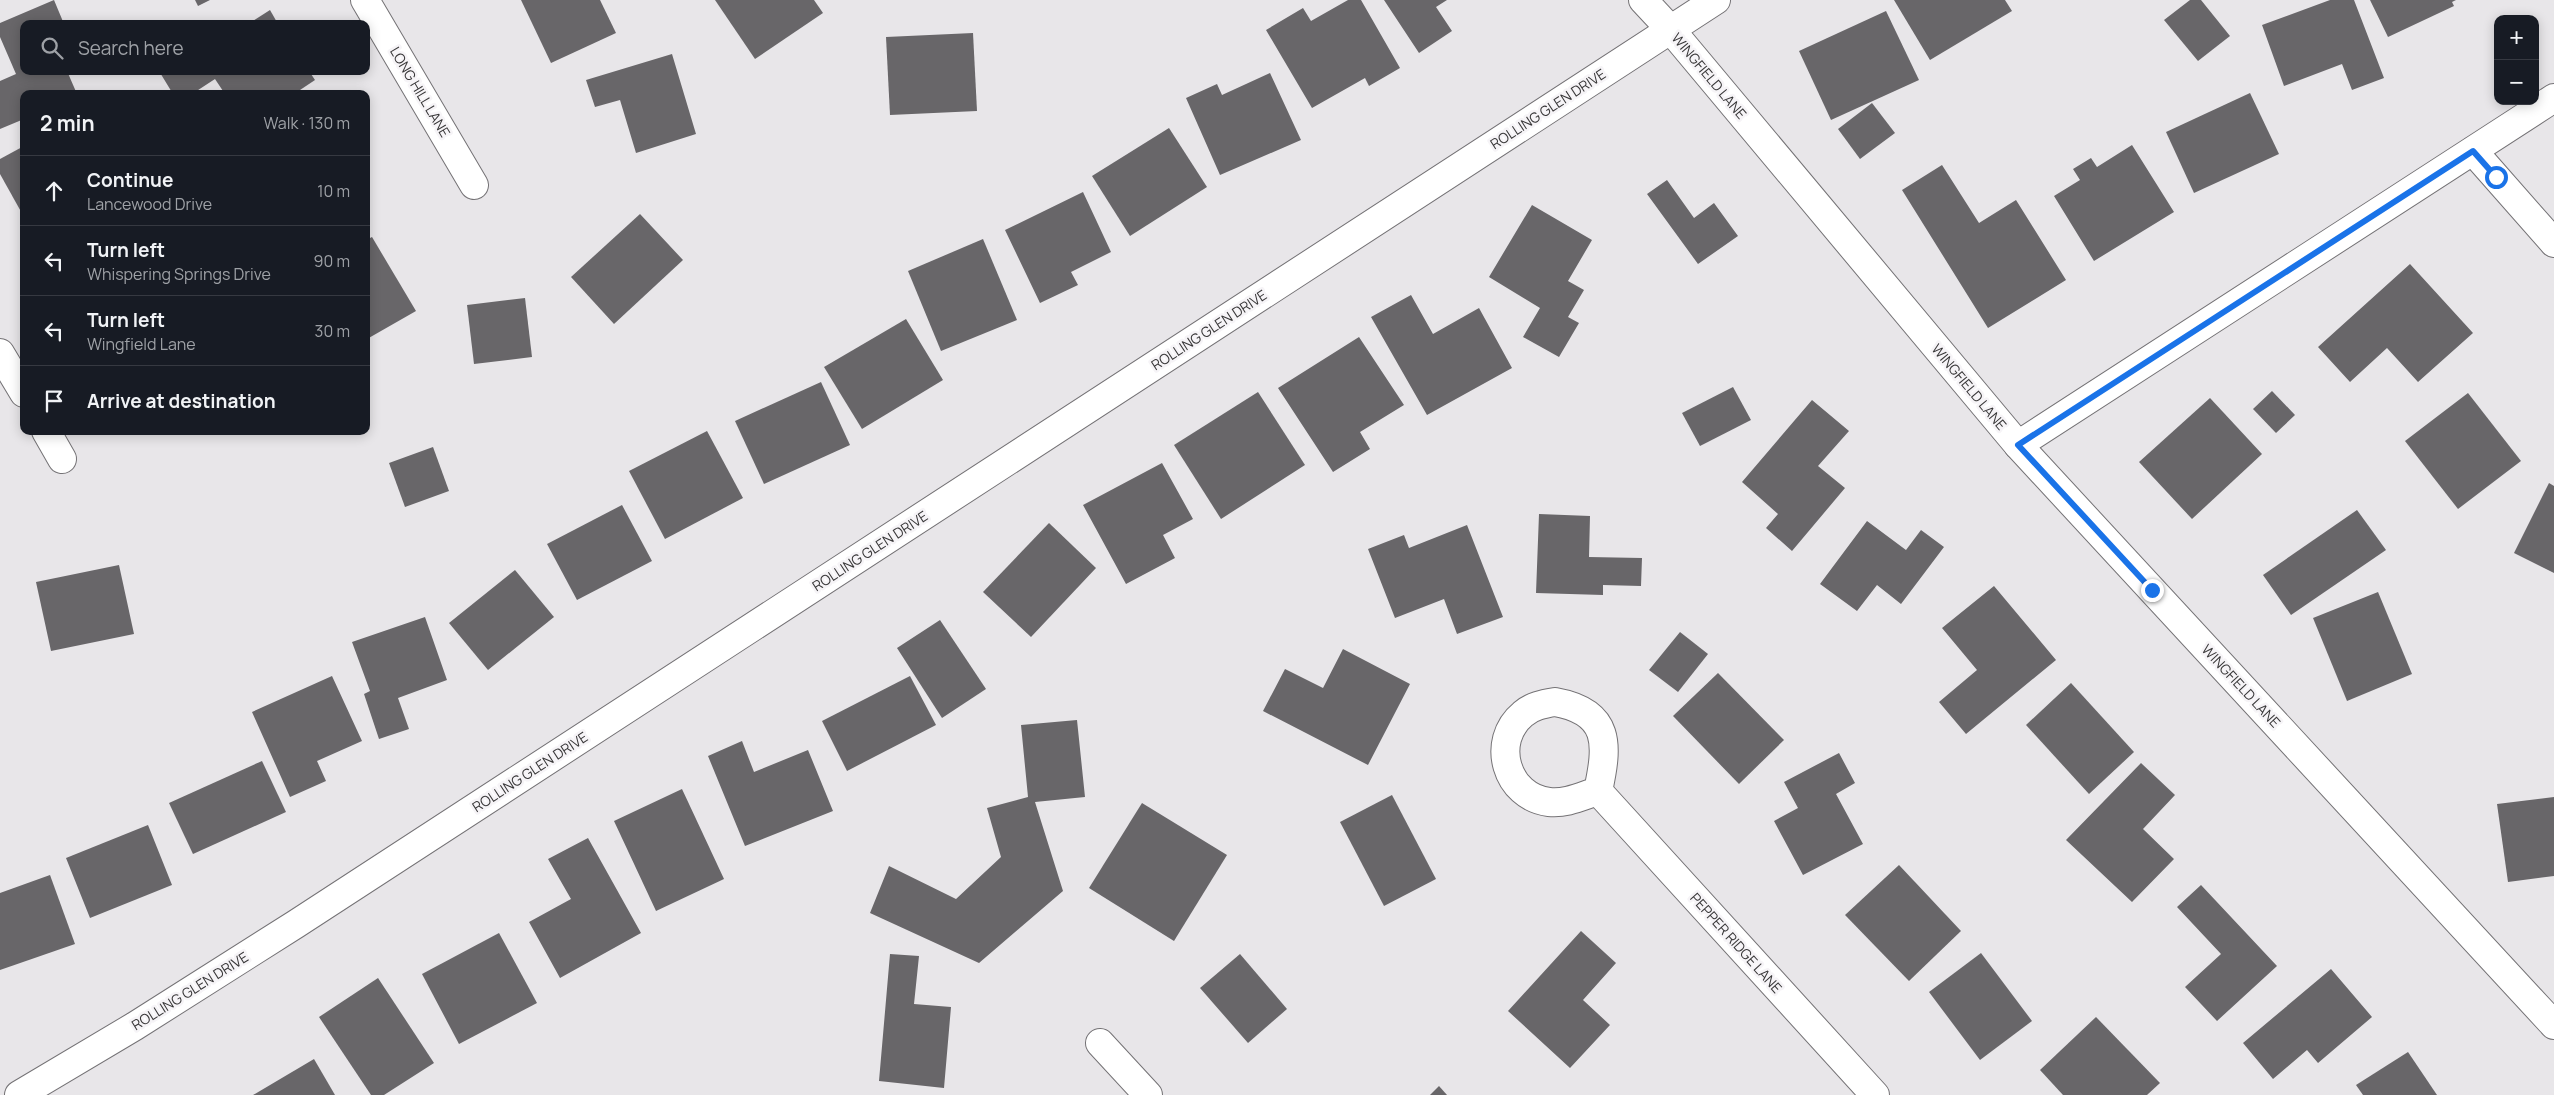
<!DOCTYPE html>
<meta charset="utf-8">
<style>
body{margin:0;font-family:Manrope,sans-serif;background:#20242c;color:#f1f3f6}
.controls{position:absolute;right:15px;top:15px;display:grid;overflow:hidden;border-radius:10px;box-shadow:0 2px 12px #0003}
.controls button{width:45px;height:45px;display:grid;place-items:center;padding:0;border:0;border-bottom:1px solid #363941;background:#171b24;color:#f1f3f6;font:25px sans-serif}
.stop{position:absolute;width:15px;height:15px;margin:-11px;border:4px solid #1a73e8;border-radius:50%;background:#fff}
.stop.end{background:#1a73e8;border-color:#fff;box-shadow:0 1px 5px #0008}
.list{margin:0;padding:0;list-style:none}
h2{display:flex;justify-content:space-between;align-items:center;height:65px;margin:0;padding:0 20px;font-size:21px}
h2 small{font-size:16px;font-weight:400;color:#9ea1a6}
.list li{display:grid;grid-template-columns:32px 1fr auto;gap:15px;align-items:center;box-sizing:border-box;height:70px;padding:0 20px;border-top:1px solid #363941}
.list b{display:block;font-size:19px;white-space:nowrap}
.list p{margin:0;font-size:16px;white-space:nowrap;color:#9ea1a6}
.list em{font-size:16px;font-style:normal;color:#9ea1a6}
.icon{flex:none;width:28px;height:28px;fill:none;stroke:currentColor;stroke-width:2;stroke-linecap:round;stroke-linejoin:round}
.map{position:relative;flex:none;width:2554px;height:1095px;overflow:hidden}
.search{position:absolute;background:#171b24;box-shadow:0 2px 12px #0003;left:20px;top:20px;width:350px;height:55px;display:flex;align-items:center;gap:12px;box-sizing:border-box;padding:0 18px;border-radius:10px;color:#9ea1a6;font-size:19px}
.panel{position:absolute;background:#171b24;box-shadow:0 2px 12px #0003;left:20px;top:90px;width:350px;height:345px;border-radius:10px}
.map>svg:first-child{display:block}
.building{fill:#686669}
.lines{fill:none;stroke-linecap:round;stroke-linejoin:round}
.street-casing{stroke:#747275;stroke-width:30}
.street{stroke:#fff;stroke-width:28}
.route{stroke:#1a73e8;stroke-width:6}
.labels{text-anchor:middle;stroke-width:5;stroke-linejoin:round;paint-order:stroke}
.street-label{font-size:14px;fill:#383738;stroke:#f6f4f7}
</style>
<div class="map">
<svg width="2554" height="1095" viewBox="0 0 2554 1095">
<rect width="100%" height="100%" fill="#e8e6e9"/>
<g class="building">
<polygon points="54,0 64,24 24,24 24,71 67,71 77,94 24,94 24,119 0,129 0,81 16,74 0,37 0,23"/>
<polygon points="195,0 210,0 198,6"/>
<polygon points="521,0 600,0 616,33 551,63"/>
<polygon points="715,0 814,0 823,13 755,59"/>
<polygon points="1348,0 1361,0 1400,68 1369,86 1365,78 1312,108 1266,30 1303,8 1311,21"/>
<polygon points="1384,0 1447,0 1436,7 1452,31 1419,53"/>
<polygon points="1894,0 2005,0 2012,11 1930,60"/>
<polygon points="2190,0 2201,0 2230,36 2198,61 2164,20"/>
<polygon points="2330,0 2354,0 2384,78 2352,90 2342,64 2284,86 2262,25"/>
<polygon points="2370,0 2456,0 2452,2 2454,6 2388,37"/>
<polygon points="270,10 278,24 248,24"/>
<polygon points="1886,11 1919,80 1831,120 1799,51"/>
<polygon points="973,33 977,111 890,115 886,37"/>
<polygon points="672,54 696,134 636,153 620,100 595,107 586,80"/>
<polygon points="159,71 309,71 315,80 294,94 225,94 215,79 192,94 173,94"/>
<polygon points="1270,73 1301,140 1220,175 1186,98 1217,84 1222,95"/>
<polygon points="2250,93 2279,154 2194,193 2166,132"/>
<polygon points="1872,103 1895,133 1860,159 1838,129"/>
<polygon points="1169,128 1207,187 1130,236 1092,176"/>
<polygon points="2132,145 2174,212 2094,261 2054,196 2080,180 2073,169 2091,158 2097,167"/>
<polygon points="24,146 24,217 0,174 0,159"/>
<polygon points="1942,165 1979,223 2016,200 2066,280 1988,328 1902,190"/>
<polygon points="1667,180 1694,218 1714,203 1738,236 1698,264 1647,194"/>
<polygon points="1083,192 1111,252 1071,272 1078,285 1040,303 1005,230"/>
<polygon points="1532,205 1592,240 1568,281 1584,290 1568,317 1579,323 1559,357 1523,337 1540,308 1489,277"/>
<polygon points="640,214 683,260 614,324 571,277"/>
<polygon points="372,237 416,311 367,339 366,240"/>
<polygon points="983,239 1017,320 941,351 908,271"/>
<polygon points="2410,264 2473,333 2418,382 2387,348 2350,382 2318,347"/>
<polygon points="1411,295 1433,334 1479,308 1512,368 1427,415 1371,317"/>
<polygon points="525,298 532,357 474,364 467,305"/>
<polygon points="906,319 943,380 862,429 824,367"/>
<polygon points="1359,337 1404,405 1360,432 1370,449 1333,472 1278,388"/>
<polygon points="821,382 850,445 764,484 735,421"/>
<polygon points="1733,387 1751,420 1700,446 1682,413"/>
<polygon points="2272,391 2295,415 2276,433 2253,409"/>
<polygon points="1258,392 1305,465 1221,519 1174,445"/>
<polygon points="2468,393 2521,461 2458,509 2405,441"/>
<polygon points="2210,398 2262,454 2192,519 2139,462"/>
<polygon points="1812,400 1849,431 1818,466 1845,488 1792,551 1766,528 1778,514 1742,482"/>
<polygon points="707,431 743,498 665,539 629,471"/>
<polygon points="433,447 449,491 405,507 389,463"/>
<polygon points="1162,463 1193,519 1163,535 1175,558 1126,584 1083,505"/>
<polygon points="2549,483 2554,486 2554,573 2514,553"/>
<polygon points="622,505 652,561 577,600 547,544"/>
<polygon points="2357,510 2386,550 2291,615 2263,575"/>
<polygon points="1539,514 1590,516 1589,557 1642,558 1641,586 1603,585 1603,595 1536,593"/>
<polygon points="1867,521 1906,550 1921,530 1944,547 1901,604 1877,585 1857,611 1820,584"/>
<polygon points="1049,523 1096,568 1031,637 983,592"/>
<polygon points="1467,525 1503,617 1457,634 1444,599 1395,618 1368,549 1404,535 1409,548"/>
<polygon points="119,565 134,634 51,651 36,582"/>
<polygon points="515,570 554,617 488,670 449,623"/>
<polygon points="1994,586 2056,660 1966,734 1939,702 1977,670 1942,628"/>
<polygon points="2378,592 2412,674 2347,701 2313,618"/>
<polygon points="425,617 447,680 398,698 409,729 379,739 364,694 370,691 352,642"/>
<polygon points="940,620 986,689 942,718 897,648"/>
<polygon points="1680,632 1708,654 1678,692 1649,670"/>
<polygon points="1343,649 1410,684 1368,765 1263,711 1285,669 1323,688"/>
<polygon points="1718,673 1784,740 1739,784 1673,716"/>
<polygon points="332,676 362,741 317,761 326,781 290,797 252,712"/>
<polygon points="910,676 936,725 847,771 822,721"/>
<polygon points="2071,683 2134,752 2089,794 2026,725"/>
<polygon points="1077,720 1085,797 1035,802 1063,891 979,963 870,913 889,866 956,899 1001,857 987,808 1028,797 1021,725"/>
<polygon points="742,741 754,772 808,750 833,811 745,846 708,756"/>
<polygon points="1839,753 1855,783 1836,794 1863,844 1803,875 1774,821 1798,808 1784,782"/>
<polygon points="262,761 286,812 193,854 169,803"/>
<polygon points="2141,763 2175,795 2143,829 2174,859 2132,902 2066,840"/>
<polygon points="682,789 724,879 656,911 614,821"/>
<polygon points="1392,795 1436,879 1384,906 1340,822"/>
<polygon points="2554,797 2554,876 2508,882 2497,804"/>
<polygon points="1142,803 1227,855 1174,941 1089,888"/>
<polygon points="148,825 172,885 90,918 66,858"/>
<polygon points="588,838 641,933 560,978 529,922 571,899 548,859"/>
<polygon points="1899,865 1961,931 1909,981 1845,915"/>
<polygon points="50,875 75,944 0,970 0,893"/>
<polygon points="2201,885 2277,966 2217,1021 2185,987 2221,954 2177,907"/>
<polygon points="1581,931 1616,963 1583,1000 1610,1025 1570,1068 1508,1011"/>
<polygon points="499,933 537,1003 459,1044 422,974"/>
<polygon points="1981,953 2032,1021 1980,1060 1929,992"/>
<polygon points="890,954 919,956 914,1004 951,1007 944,1088 879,1081"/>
<polygon points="1240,954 1287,1009 1248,1043 1200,988"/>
<polygon points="2331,969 2372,1017 2318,1063 2307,1050 2273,1079 2243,1043"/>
<polygon points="378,978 434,1063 384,1095 371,1095 319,1017"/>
<polygon points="2096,1017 2160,1083 2147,1095 2063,1095 2040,1070"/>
<polygon points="2408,1052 2437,1095 2363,1095 2356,1085"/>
<polygon points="314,1059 335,1095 253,1095"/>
<polygon points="1439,1086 1447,1095 1430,1095"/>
</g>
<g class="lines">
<g class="street-casing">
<g id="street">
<polyline points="365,0 474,185"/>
<polyline points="1643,0 1671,30 2018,445 2554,1025"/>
<polyline points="2473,151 2554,243"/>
<polyline points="0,353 24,393"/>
<polyline points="46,431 62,459"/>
<polyline points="2018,445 2554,98"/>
<path d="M1555,702C1611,712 1608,745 1598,791C1582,796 1566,804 1549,802C1506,797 1490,741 1523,714C1532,706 1543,704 1555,702Z"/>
<polyline points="1598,791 1875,1095"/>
<polyline points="1100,1043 1148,1095"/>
<polyline points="19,1095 135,1026 296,924 1716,0"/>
</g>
</g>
<use href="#street" class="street"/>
</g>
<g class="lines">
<polyline class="route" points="2152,590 2018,445 2473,151 2496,177"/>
</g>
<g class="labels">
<g class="street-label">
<text transform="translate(1709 76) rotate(50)" y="5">WINGFIELD LANE</text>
<text transform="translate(420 92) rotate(59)" y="5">LONG HILL LANE</text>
<text transform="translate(1548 109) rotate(-33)" y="5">ROLLING GLEN DRIVE</text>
<text transform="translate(1209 330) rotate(-33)" y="5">ROLLING GLEN DRIVE</text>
<text transform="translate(1969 387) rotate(50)" y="5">WINGFIELD LANE</text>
<text transform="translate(870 551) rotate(-33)" y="5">ROLLING GLEN DRIVE</text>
<text transform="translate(2241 686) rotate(47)" y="5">WINGFIELD LANE</text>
<text transform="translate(530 772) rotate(-33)" y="5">ROLLING GLEN DRIVE</text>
<text transform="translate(1736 943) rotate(48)" y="5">PEPPER RIDGE LANE</text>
<text transform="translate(190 991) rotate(-32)" y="5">ROLLING GLEN DRIVE</text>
</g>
</g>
</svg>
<div class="controls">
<button>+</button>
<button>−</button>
</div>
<div class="stop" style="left:2496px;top:177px"></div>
<div class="stop end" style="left:2152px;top:590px"></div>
<div class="search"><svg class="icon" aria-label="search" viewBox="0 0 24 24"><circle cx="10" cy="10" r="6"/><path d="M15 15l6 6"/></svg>Search here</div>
<section class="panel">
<h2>2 min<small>Walk · 130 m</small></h2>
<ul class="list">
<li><svg class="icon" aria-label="ahead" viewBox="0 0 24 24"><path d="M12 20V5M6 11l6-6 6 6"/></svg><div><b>Continue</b><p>Lancewood Drive</p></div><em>10 m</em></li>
<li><svg class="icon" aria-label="left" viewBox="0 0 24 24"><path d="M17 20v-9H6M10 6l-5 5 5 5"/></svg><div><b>Turn left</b><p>Whispering Springs Drive</p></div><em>90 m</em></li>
<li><svg class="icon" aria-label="left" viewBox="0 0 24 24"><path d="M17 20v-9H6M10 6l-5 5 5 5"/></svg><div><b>Turn left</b><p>Wingfield Lane</p></div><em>30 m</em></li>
<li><svg class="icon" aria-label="arrive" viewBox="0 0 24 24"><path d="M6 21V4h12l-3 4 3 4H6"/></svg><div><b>Arrive at destination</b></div></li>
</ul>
</section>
</div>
